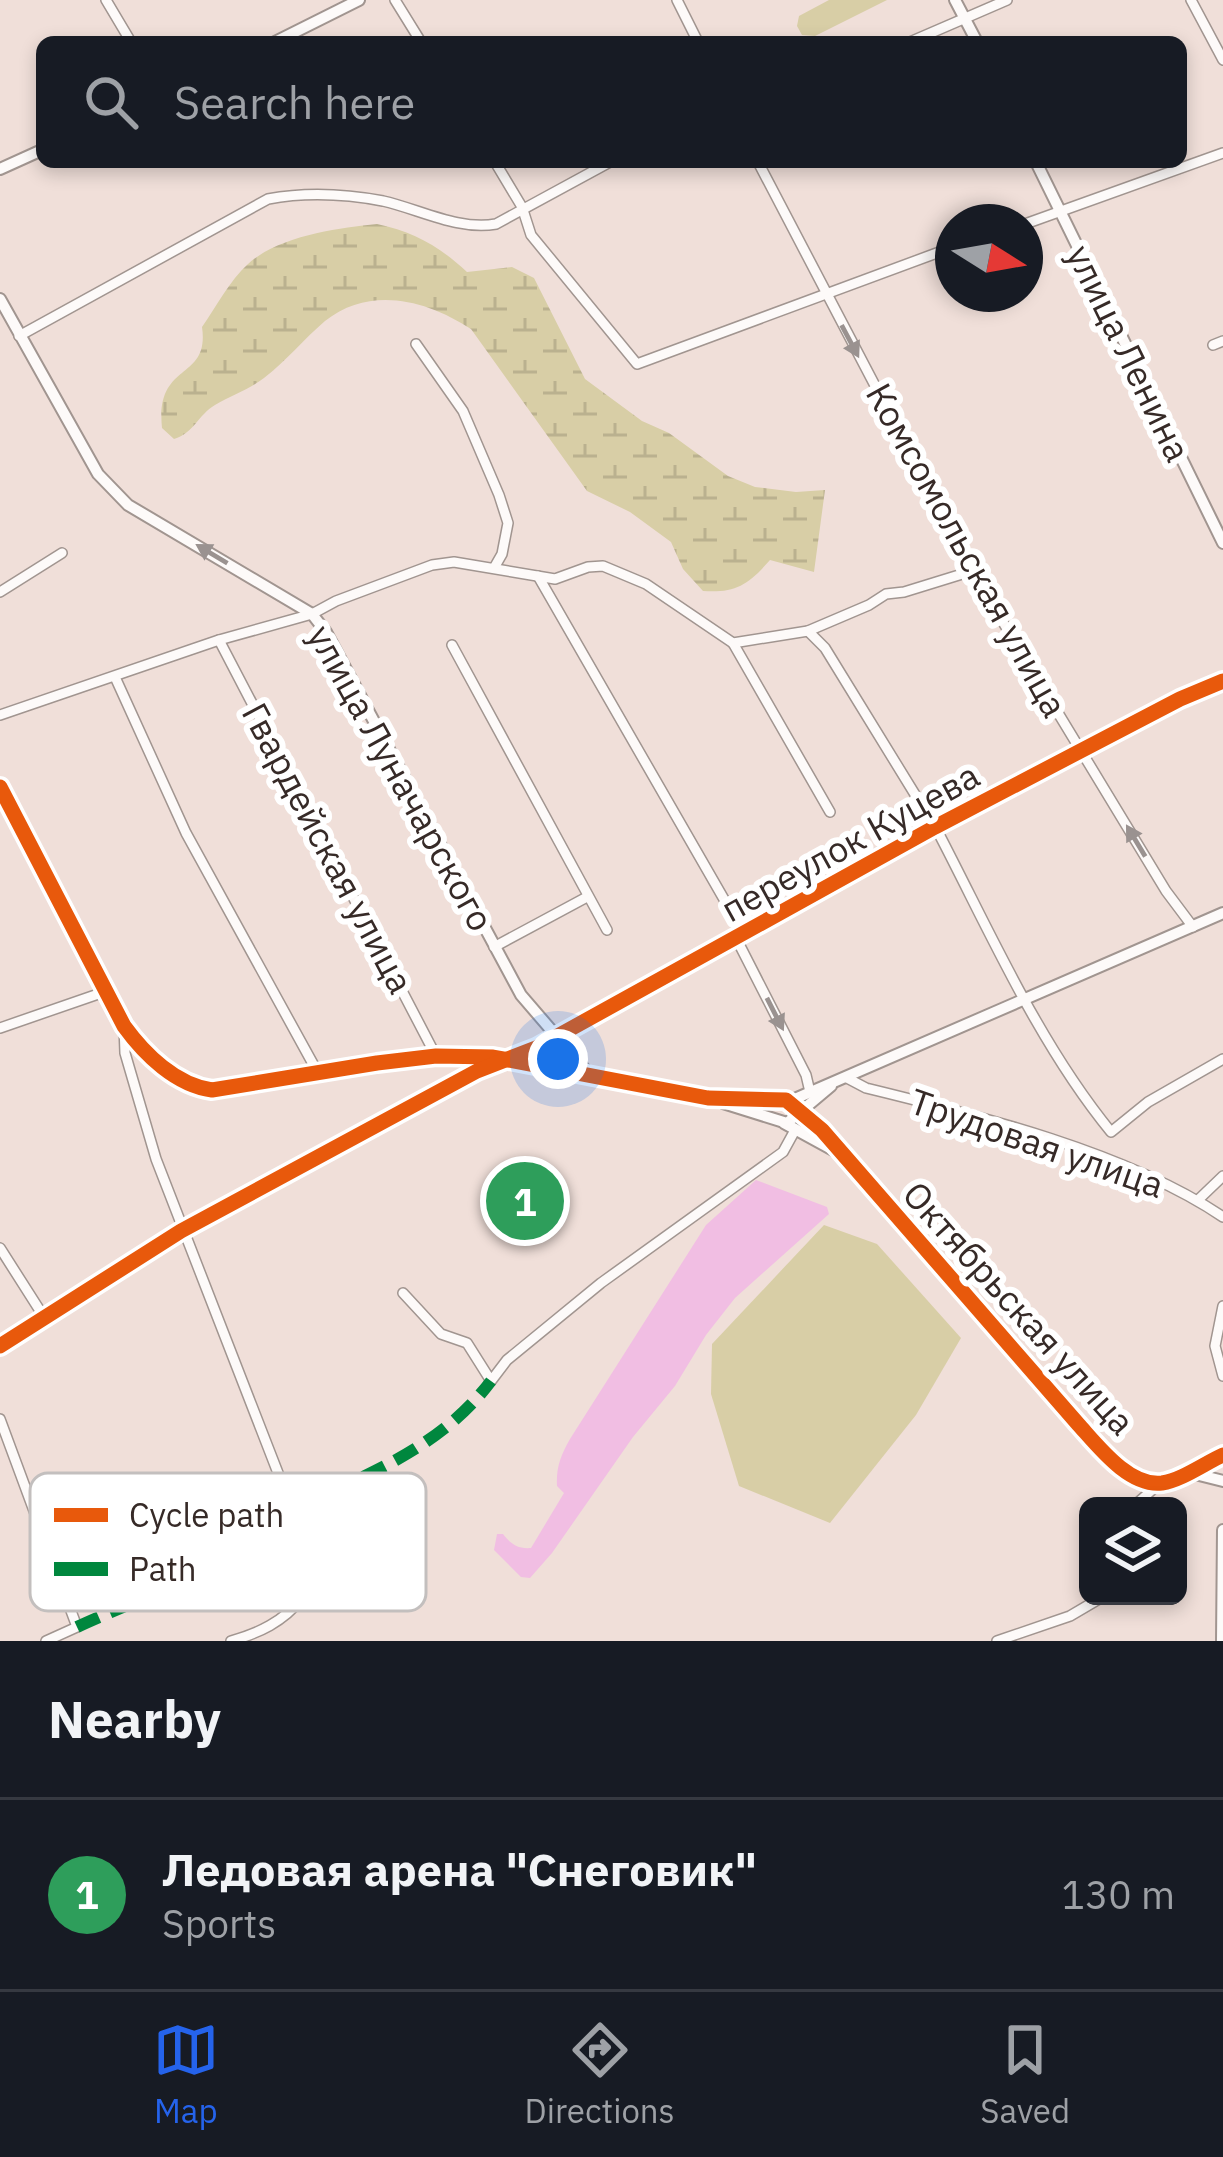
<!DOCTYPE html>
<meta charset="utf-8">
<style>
body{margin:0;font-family:"IBM Plex Sans",sans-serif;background:#242831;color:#f1f3f6}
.controls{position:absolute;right:36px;bottom:36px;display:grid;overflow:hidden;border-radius:18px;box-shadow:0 6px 18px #0003}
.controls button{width:108px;height:108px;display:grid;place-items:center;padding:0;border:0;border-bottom:3px solid #363941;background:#171b24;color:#f1f3f6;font:60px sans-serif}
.compass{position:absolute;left:935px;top:204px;width:108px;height:108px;border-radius:50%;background:#171b24;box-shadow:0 6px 18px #0003;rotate:101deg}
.you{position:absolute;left:558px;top:1059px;width:42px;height:42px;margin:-30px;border:9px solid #fff;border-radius:50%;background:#1a73e8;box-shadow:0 0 0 18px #1a73e833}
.badge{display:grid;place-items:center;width:78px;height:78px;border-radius:50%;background:#2563eb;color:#fff;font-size:39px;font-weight:700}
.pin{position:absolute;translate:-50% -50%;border:6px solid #fff;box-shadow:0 3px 12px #0006}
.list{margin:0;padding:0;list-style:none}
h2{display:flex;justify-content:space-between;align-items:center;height:156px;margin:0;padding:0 48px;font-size:51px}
h2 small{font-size:39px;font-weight:400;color:#9ea1a6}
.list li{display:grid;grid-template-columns:78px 1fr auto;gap:36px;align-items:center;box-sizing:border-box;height:192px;padding:0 48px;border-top:3px solid #363941}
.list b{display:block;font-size:45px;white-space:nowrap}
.list p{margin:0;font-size:39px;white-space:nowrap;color:#9ea1a6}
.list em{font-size:39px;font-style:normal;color:#9ea1a6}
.icon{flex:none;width:66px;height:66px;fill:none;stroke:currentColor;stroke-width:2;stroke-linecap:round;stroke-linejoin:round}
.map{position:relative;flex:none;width:1223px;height:1641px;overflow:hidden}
.search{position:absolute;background:#171b24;box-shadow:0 6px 18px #0003;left:36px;right:36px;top:36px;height:132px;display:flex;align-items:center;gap:30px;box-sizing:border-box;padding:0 42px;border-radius:18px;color:#9ea1a6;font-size:45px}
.sheet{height:348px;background:#171b24}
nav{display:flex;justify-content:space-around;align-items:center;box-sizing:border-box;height:168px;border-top:3px solid #363941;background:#171b24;font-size:33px;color:#9ea1a6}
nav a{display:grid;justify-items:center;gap:6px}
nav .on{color:#2563eb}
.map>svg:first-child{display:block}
.grass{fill:#d8cea6}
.wetland{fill:url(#wetland-marsh)}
.water{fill:#f1bee3}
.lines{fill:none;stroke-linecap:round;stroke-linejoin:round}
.minor-casing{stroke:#a19590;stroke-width:12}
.tertiary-casing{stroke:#a19590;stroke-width:14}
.minor{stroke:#fdfaf9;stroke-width:9}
.tertiary{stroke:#fdfaf9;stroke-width:10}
.quiet{stroke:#00873e;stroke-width:12;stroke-dasharray:24 12;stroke-linecap:butt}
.cycleway-casing{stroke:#fff;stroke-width:22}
.cycleway{stroke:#e8590c;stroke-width:15}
.oneway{fill:#9a9290}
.labels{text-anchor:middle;stroke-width:12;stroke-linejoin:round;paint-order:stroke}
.street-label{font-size:36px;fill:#362a27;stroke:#fff}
.key{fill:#fff;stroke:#c3bfbe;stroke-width:3}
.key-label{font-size:33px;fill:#362a27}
</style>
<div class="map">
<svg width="1223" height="1641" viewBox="0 0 1223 1641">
<defs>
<pattern id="wetland-marsh" width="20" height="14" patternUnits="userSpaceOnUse" patternTransform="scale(3)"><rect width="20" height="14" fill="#d8cea6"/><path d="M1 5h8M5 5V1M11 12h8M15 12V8" fill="none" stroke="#bab18f"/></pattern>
</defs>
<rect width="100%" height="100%" fill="#f0dfd9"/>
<g class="grass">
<polygon points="829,0 887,0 815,36 802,35 797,26 799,16"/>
<polygon points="824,1225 877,1244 961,1338 916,1415 830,1523 739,1486 711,1394 712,1344"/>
</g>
<path class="wetland" d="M377,224C414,232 439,246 467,272L512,267L534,278L585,379L642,421L669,433L728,476L755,487L796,492L825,490L814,572L770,560C748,585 736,593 703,591L683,569L671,542L630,512L587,491L471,329C427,300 370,285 325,321C304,339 286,361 264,378C248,390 232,395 215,405C198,415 194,433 174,439L162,428C155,360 210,382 202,327C216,307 230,280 248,264C279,236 337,228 377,224Z"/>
<path class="water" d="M756,1180L827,1207L829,1214L735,1298L706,1335L675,1386L633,1437L552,1553L530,1578L521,1577L494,1550L497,1534H503C511,1544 517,1549 531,1548L564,1493L557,1486C556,1467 561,1455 570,1439L706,1225Z"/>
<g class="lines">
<g class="minor-casing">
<g id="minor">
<polyline points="106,0 131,42"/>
<polyline points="395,0 421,42"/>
<polyline points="677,0 698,42"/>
<polyline points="1191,0 1223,60"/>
<polyline points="910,42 1007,0"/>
<polyline points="495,162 522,207 531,235 637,364 953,247"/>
<polyline points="758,162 972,571 1166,891 1193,927"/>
<polyline points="1025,224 1223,153"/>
<path d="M19,336L268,199C305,192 346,194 383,201C419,209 459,231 496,224L610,162"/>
<polyline points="416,344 463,411 499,495 508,523 502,554 494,568"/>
<polyline points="1213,345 1223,341"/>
<polyline points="538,576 744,934"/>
<polyline points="0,592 62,553"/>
<polyline points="808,631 825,648 935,827"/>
<polyline points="219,640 436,1056"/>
<polyline points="733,643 830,812"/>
<polyline points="452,645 607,930"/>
<polyline points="115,677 186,833 318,1073"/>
<polyline points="0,715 219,640 312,614 336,601 432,565 454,562 555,579 588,567 603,566 646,584 733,643 808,631 869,605 886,594 904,592 972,571"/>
<path d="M939,834C991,934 1039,1044 1111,1132L1148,1102L1223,1059"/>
<polyline points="736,938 806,1075 810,1092"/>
<polyline points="494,947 587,897"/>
<path d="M124,1026L125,1053L156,1159L292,1509C286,1540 302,1567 302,1598C283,1622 259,1633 231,1641"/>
<polyline points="0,1028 107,991"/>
<path d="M847,1078L866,1088C977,1115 1129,1153 1223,1217"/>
<polyline points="1198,1200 1223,1176"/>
<polyline points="0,1248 44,1317"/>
<polyline points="403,1293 441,1334 467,1343 491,1381 507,1360 601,1283 783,1152 794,1132"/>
<polyline points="1223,1306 1215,1346 1223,1376"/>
<polyline points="0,1419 77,1627 46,1641"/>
<polyline points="1134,1506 1160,1483"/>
<polyline points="997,1641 1070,1616 1104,1596"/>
</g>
</g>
<g class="tertiary-casing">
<g id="tertiary">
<polyline points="955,0 977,42"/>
<polyline points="275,42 359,0"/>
<polyline points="1036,162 1223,543"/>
<polyline points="0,169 42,150"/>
<polyline points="0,299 98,474 128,505 312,614 326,632 521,995 589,1074"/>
<path d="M0,787L124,1026C145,1055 176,1085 212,1090L377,1063L436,1056L493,1057L708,1098L786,1100L822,1130L1078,1424C1098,1446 1129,1487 1162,1483C1182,1480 1205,1463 1223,1455"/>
<polyline points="790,1101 1223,913"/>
<polyline points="723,1103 787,1123 831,1086"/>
<polyline points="784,1123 837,1152"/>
<polyline points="0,1346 181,1231 477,1071 536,1048 935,827 1180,699 1223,681"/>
<polyline points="1187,1472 1223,1481"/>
<polyline points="1222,1641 1223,1530"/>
</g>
</g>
<use href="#minor" class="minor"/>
<use href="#tertiary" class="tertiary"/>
<path class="quiet" d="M77,1627C113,1610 154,1596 187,1575C221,1554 254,1527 290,1510C364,1476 440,1449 491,1381"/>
<g class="cycleway-casing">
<g id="cycleway">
<path d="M0,787L124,1026C145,1055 176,1085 212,1090L377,1063L436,1056L493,1057L708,1098L786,1100L822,1130L1078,1424C1098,1446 1129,1487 1162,1483C1182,1480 1205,1463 1223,1455"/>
<polyline points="0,1346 181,1231 477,1071 536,1048 935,827 1180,699 1223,681"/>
</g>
</g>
<use href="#cycleway" class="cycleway"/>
</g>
<defs><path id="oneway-solid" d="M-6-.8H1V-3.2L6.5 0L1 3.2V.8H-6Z" transform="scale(3)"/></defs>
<g class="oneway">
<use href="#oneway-solid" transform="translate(850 341) rotate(62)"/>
<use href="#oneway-solid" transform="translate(212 554) rotate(-149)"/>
<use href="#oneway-solid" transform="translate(1136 841) rotate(-121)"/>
<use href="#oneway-solid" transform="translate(775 1014) rotate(63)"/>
</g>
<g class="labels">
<g class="street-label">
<text transform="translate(1129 353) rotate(64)" y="13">улица Ленина</text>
<text transform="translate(967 550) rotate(61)" y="13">Комсомольская улица</text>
<text transform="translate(401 778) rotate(61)" y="13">улица Луначарского</text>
<text transform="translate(850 842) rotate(-29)" y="13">переулок Куцева</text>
<text transform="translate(328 848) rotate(62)" y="13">Гвардейская улица</text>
<text transform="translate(1037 1143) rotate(19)" y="13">Трудовая улица</text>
<text transform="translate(1019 1308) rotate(48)" y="13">Октябрьская улица</text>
</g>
</g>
<rect x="30" y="1473" width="396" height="138" rx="18" class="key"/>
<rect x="54" y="1508" width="54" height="14" fill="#e8590c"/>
<rect x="54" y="1562" width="54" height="14" fill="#00873e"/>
<g class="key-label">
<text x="129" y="1527">Cycle path</text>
<text x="129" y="1581">Path</text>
</g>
</svg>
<div class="controls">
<button><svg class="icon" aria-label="layers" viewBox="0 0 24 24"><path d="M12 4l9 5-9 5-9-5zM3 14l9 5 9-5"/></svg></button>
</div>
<svg class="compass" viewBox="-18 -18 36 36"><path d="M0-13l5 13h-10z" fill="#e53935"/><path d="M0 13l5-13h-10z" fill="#9ea1a6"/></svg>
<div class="you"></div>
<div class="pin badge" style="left:525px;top:1201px;background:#2e9e5b">1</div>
<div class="search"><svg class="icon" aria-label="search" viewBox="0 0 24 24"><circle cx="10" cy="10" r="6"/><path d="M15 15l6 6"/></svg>Search here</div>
</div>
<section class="sheet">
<h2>Nearby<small></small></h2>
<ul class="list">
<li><span class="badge" style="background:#2e9e5b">1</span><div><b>Ледовая арена &quot;Снеговик&quot;</b><p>Sports</p></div><em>130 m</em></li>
</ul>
</section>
<nav>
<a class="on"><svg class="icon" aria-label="map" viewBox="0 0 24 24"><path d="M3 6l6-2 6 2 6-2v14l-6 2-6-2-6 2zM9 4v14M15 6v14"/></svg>Map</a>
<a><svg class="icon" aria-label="directions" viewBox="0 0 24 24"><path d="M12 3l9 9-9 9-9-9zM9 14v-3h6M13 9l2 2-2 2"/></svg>Directions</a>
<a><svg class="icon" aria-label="saved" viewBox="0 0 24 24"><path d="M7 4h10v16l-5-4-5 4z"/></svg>Saved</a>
</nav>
